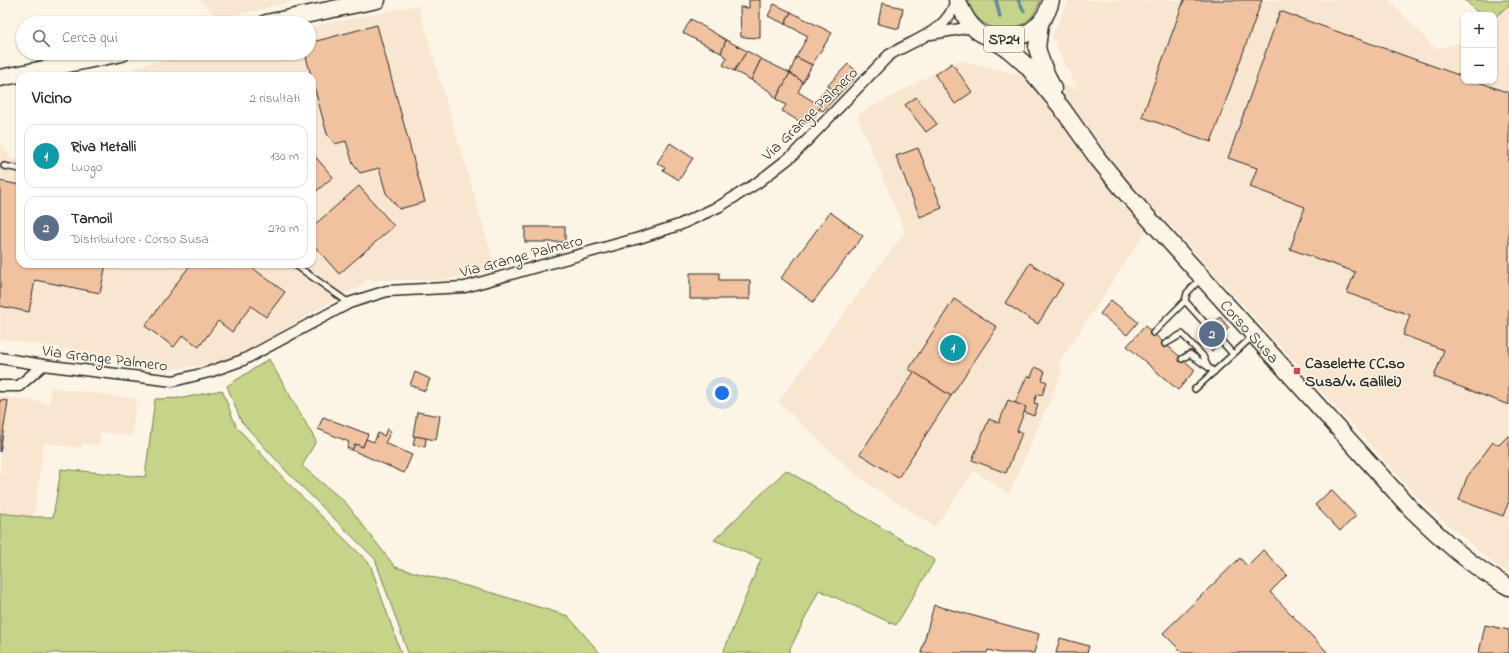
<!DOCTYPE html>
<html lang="it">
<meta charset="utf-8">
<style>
body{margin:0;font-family:"Indie Flower",sans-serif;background:#f2f2f3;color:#2b2b33}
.controls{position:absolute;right:12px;top:12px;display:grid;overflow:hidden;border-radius:8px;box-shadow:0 1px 3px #0004}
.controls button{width:36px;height:36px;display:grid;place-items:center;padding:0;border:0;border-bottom:1px solid #e1e1e2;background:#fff;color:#2b2b33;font:20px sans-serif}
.you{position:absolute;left:722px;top:393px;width:14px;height:14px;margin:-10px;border:3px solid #fff;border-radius:50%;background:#1a73e8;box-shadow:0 0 0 6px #1a73e833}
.badge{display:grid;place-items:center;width:26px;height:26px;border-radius:50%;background:#ea580c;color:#fff;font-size:13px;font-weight:700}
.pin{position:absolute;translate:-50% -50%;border:2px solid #fff;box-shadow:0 1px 4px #0006}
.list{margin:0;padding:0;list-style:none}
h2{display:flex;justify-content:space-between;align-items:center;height:52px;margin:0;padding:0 16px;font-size:17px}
h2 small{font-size:13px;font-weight:400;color:#7c7c81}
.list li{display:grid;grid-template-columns:26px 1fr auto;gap:12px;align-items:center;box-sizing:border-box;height:64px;margin:0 8px 8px;padding:0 8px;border:1px solid #e1e1e2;border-radius:12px}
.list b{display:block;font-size:15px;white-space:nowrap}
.list p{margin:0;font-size:13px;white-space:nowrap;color:#7c7c81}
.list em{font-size:13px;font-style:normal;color:#7c7c81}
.icon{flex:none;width:22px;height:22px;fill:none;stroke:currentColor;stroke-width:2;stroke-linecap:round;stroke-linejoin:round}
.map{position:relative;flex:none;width:1509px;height:653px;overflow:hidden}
.search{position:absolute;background:#fff;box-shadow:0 1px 3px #0004;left:16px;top:16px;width:300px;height:44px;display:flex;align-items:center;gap:10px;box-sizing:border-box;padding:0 14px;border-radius:22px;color:#7c7c81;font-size:15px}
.panel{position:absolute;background:#fff;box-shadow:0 1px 3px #0004;left:16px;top:72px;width:300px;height:196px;border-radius:12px}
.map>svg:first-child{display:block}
.built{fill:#f9e6d0}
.green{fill:#c5d488;stroke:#78805a}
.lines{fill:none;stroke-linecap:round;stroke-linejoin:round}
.stream{stroke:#648a9e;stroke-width:3.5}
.building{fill:#f1c2a0;stroke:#2b2b2b}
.lane-casing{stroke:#2b2b2b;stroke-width:8}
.street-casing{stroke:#2b2b2b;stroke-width:13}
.primary-casing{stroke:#2b2b2b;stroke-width:19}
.lane{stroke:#fcf5e5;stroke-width:5}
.street{stroke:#fcf5e5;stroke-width:10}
.primary{stroke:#fcf5e5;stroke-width:16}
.poi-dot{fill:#d1495b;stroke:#fcf5e5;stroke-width:1.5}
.labels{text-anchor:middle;stroke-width:3;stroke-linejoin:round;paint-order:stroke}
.shield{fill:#fcf5e5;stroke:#6a6863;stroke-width:1}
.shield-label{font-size:15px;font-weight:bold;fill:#2b2b2b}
.street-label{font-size:16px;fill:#2b2b2b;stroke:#fcf5e5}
.poi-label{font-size:16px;font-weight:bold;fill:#2b2b2b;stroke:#fcf5e5;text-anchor:start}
</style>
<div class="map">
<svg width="1509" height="653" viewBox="0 0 1509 653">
<rect width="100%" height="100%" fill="#fcf5e5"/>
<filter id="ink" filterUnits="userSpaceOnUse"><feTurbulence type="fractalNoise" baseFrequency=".025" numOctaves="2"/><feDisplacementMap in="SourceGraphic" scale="8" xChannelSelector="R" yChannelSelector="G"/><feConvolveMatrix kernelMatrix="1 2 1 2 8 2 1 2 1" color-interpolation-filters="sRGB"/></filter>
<g filter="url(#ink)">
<g class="built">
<polygon points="199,0 298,0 220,19"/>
<polygon points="1068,0 1389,0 1436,49 1464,41 1464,81 1494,81 1494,18 1509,5 1509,572 1499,568 1425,505 1158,212 1059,363 1062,372 1009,494 974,471 935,527 861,479 778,402 839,319 905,232 857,115 958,60 1077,88 1052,37"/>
<polygon points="418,5 496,269 443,280 367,280 358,288 345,293 243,355 209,364 169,370 144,368 125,357 0,339 0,143 11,158 20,160 20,264 312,264 312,76 131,76 138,66 190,53 309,53 309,27"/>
<polygon points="51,387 137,399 132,436 101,432 99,445 82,443 81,448 44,443 34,517 0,513 0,396 49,403"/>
</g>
<g class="green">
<path d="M967,0H1040C1028,40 980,38 967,0Z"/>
<polygon points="1465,0 1509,0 1509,5 1494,18 1494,15 1480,15"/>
<polygon points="269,359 316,441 302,466 346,503 395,567 489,592 568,616 600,653 408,653 375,559 288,473 241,421 227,386"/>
<polygon points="222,390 236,426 284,479 370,564 401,653 0,653 0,513 34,517 53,517 61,469 145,477 155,399 183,398"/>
<polygon points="786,470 935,560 896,625 819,590 788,653 723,653 761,559 714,540"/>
</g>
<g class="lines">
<g class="stream">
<polyline points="996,0 1000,17"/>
<polyline points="1018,0 1024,11"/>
</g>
</g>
<g class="building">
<polygon points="749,0 760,0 760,38 741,37 740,7 749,8"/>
<polygon points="1184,0 1262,0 1211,142 1142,117"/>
<polygon points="882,3 903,8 899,29 878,24"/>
<polygon points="774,4 791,12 785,24 768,16"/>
<polygon points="1280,11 1464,77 1464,81 1476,81 1509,93 1509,405 1434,377 1444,350 1403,335 1410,315 1347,293 1355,272 1290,249 1305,207 1250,187 1257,168 1228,158"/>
<polygon points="791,12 832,33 812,65 796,57 808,36 785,24"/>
<polygon points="691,19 726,40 721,53 683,33"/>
<polygon points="377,25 425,202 399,209 386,193 379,168 360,173 353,164 346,141 335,144 327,134 305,53 309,53 309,43"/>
<polygon points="726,40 747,51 734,71 723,65 727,58 721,53"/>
<polygon points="747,51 761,59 751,80 734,71"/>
<polygon points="796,57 812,65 803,82 790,73"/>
<polygon points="761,59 790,73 776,99 771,92 751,80"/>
<polygon points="952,63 972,92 955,104 935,75"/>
<polygon points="848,64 859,73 838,95 828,85"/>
<polygon points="790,73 803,82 798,92 821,106 813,120 804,124 782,111 786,105 776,99"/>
<polygon points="828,85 838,95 823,111 819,109 821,106 816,103"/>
<polygon points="916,97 937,124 926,132 905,105"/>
<polygon points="670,143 693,158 679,180 663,170 665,168 657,163"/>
<polygon points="918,148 942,208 920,217 896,156"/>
<polygon points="312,153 333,177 312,195"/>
<polygon points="0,181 20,185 20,264 106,264 100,293 35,280 29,312 0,306"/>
<polygon points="359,186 394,226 339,274 312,243 312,227"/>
<polygon points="830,212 863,236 813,302 781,278"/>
<rect x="525" y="227" width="40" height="15"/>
<polygon points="1030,263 1063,284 1038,324 1005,303"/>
<polygon points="191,264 247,264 285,292 266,317 251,306 232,332 218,321 199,347 183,335 174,347 145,326"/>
<polygon points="690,273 719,273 719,280 750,280 750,299 690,299"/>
<polygon points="954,299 997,327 951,396 909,369"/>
<polygon points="1111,300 1138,322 1127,335 1100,314"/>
<polygon points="1220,317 1229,328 1219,336 1210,326"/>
<polygon points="1145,326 1195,370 1178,390 1127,346"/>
<polygon points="1207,337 1216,346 1212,351 1203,341"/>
<polygon points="1035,367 1045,371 1042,380 1047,382 1042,395 1037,394 1034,403 1038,404 1034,416 1024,412 1026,407 1015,403 1027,376 1031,377"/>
<polygon points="415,372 430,379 425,391 410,385"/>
<polygon points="914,372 951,396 898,478 860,454"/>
<polygon points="0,400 8,401 0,452"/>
<polygon points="1008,400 1026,407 1017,431 1022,433 1006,473 972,460 989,419 999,423"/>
<polygon points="417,412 440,416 436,440 413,436"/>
<polygon points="323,417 368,434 363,447 355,444 352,450 347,448 349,442 318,429"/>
<polygon points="387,429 391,431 385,443 412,455 404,473 352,450 355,444 363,447 366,439 374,442 378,433 384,436"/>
<polygon points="1509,435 1509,501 1503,516 1459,500 1467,477 1493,442 1499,445"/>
<polygon points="415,436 426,438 425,447 413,445"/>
<polygon points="1331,490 1356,516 1340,531 1315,505"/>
<polygon points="1263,550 1287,575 1270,592 1328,653 1183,653 1163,633 1240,558 1247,566"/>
<polygon points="934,605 1039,634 1034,653 1000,653 988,650 987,653 921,653"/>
<polygon points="1485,625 1509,630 1509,653 1479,653"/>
<polygon points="1060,638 1089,646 1087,653 1056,653"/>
</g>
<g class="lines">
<g class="lane-casing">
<g id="lane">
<polyline points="4,166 20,169"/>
<polyline points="294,264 349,303"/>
<polyline points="1201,278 1187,293 1185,301 1233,354"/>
<polyline points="1153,333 1185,301"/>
<polyline points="1165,344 1182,334 1203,356 1207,365"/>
<path d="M1182,359L1190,354C1198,361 1207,365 1214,372"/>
<polyline points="1195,389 1253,336"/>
</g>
</g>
<g class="street-casing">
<g id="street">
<polyline points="931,34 972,27"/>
<path d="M0,358L43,365L173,381L209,372L243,360L349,303L387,291L465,287L639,238L679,225L720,206L757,183L793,155L889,55C915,39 948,32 956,0"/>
<polyline points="0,386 19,386 43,365"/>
</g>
</g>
<g class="primary-casing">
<g id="primary">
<path d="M957,0C963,13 969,27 982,34C1011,50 1045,30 1051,0"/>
<polyline points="266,23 377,0"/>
<polyline points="1040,24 1037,48 1042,64 1053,89"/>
<path id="s1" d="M992,39L1009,50L1027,66L1061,107L1098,159L1125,192L1411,509C1442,539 1471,567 1509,587"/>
<polyline points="0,78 122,53"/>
</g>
</g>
<use href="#lane" class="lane"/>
<use href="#street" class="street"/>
<use href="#primary" class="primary"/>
</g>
</g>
<rect class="poi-dot" x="1293" y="367" width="8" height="8" rx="2"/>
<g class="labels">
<rect class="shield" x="984" y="26" width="40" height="26" rx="3"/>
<g class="shield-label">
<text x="1004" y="44">SP24</text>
</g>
<g class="street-label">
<text transform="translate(809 113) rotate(-44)" y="6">Via Grange Palmero</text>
<text transform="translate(521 255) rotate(-15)" y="6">Via Grange Palmero</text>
<text dy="6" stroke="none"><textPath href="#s1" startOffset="391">Corso Susa</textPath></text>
<text transform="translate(105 357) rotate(7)" y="6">Via Grange Palmero</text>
</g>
<g class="poi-label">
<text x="1305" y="368">Caselette (C.so<tspan x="1305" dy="18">Susa/v. Galilei)</tspan></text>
</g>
</g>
</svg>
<div class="controls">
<button>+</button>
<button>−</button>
</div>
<div class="you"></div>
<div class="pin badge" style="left:953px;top:348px;background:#0f9aa8">1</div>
<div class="pin badge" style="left:1212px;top:334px;background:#5c6f8a">2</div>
<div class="search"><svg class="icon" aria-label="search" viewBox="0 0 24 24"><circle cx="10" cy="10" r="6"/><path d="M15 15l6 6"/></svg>Cerca qui</div>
<section class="panel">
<h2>Vicino<small>2 risultati</small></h2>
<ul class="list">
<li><span class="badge" style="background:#0f9aa8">1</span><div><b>Riva Metalli</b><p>Luogo</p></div><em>130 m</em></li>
<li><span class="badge" style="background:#5c6f8a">2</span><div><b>Tamoil</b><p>Distributore · Corso Susa</p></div><em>270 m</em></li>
</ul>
</section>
</div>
